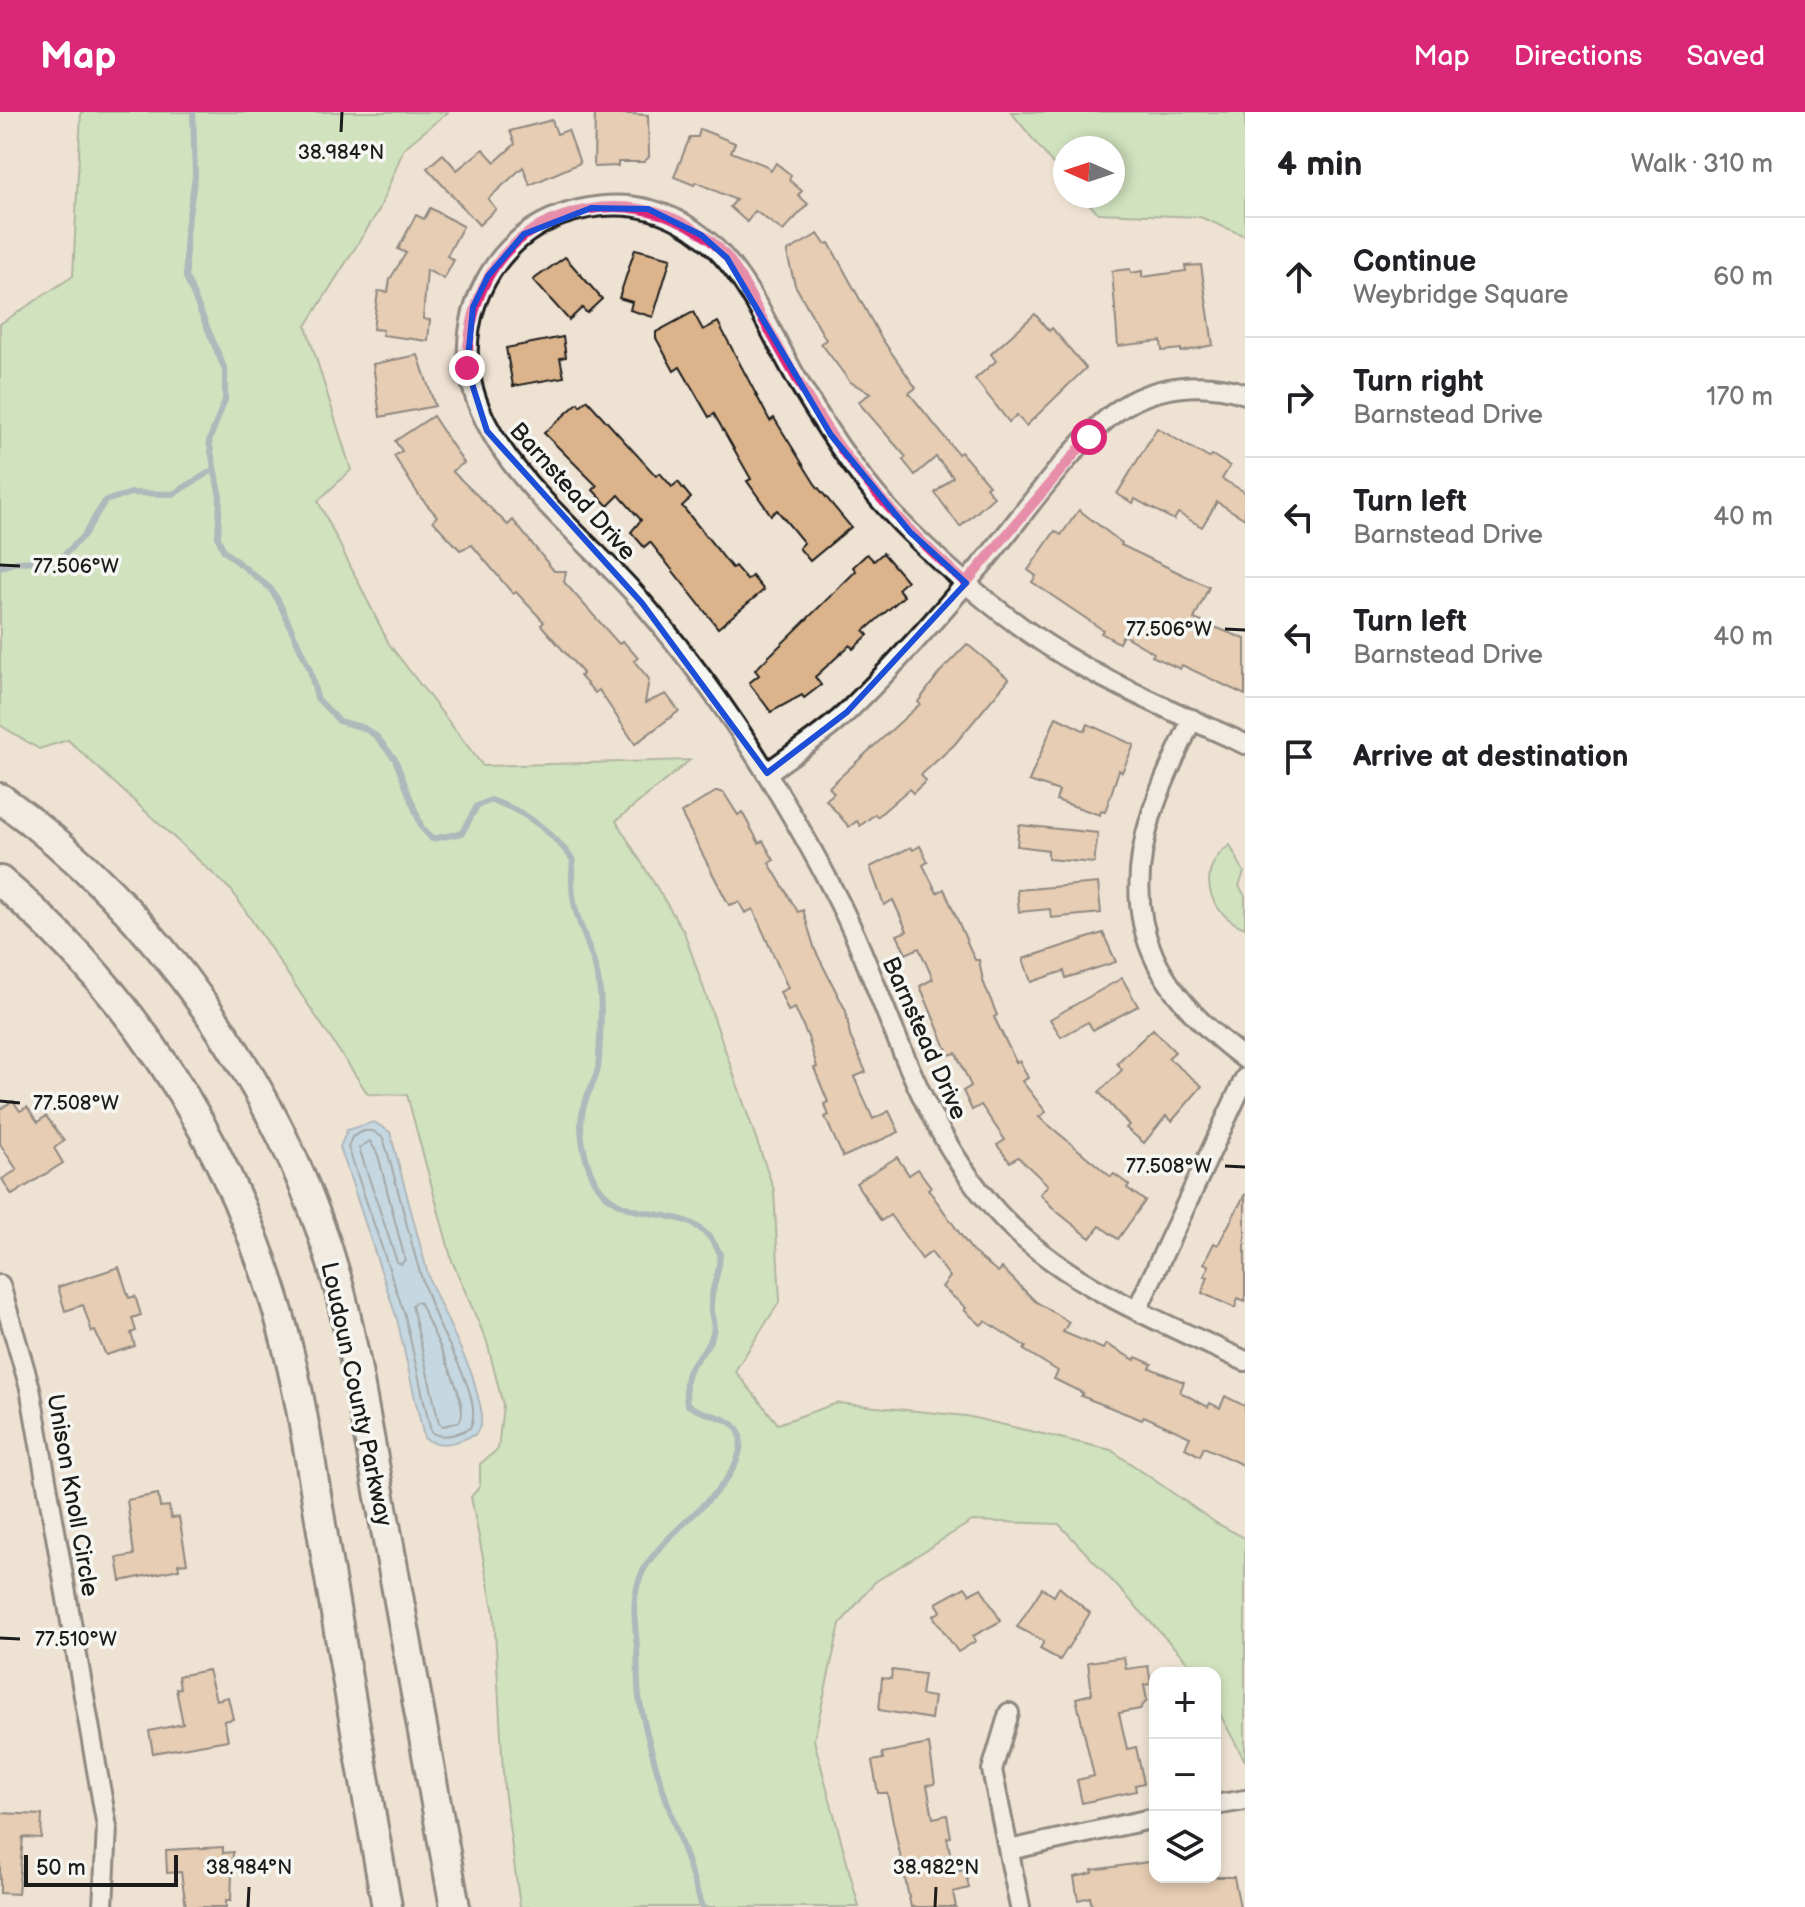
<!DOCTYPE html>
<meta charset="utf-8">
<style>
body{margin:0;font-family:"Balsamiq Sans",sans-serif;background:#f2f2f2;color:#202124}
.controls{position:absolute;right:24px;bottom:24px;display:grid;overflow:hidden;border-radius:16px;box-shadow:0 4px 12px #0003}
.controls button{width:72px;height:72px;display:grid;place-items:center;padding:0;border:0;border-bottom:2px solid #e0e0e0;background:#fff;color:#202124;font:40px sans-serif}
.compass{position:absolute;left:1053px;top:24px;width:72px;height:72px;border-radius:50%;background:#fff;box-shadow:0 4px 12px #0003;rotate:273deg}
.scale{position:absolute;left:24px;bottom:20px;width:154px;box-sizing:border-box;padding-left:8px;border:4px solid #1c1c1c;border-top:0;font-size:22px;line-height:28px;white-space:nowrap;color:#1c1c1c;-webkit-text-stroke:6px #f6f6f2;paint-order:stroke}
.stop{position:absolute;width:24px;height:24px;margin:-18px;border:6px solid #db2777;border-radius:50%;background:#fff}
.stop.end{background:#db2777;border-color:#fff;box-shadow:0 2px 8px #0008}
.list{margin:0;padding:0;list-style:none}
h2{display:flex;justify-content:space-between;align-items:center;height:104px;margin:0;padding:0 32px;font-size:34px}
h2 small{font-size:26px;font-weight:400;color:#757577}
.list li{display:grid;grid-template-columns:52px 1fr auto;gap:24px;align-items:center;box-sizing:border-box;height:120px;padding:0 32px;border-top:2px solid #e0e0e0}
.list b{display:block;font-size:30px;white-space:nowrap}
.list p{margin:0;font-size:26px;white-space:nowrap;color:#757577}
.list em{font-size:26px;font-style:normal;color:#757577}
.icon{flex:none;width:44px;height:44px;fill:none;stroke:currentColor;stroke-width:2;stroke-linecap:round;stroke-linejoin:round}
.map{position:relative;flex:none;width:1245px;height:1795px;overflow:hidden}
header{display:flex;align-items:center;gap:48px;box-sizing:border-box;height:112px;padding:0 40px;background:#db2777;color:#fff}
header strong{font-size:38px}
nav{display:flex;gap:44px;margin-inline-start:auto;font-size:28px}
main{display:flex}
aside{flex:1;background:#fff}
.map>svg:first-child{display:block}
.green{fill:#ace2a5;stroke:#647f60;stroke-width:2}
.water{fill:#92cbf2;stroke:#63859c;stroke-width:2}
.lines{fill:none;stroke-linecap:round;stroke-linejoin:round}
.shore{stroke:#4b6272;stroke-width:2}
.stream{stroke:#63859c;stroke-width:6}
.building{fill:#dbb48c;stroke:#1c1c1c;stroke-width:2}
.street-casing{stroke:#1c1c1c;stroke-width:24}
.primary-casing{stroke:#1c1c1c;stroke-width:34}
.street{stroke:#f6f6f2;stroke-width:18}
.primary{stroke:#f6f6f2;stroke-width:28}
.route{stroke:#db2777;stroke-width:10}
.marked{fill:none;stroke:#1d4ed8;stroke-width:6;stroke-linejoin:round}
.ticks{fill:none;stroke:#1c1c1c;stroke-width:3}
.labels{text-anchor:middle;stroke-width:7;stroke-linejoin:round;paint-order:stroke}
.street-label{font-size:24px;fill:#1c1c1c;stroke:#f6f6f2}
.ticks-label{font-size:20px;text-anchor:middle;fill:#1c1c1c;stroke:#f6f6f2;stroke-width:7;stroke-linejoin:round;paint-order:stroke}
</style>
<header>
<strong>Map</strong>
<nav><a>Map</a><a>Directions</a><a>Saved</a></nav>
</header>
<main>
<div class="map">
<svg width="1245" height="1795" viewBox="0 0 1245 1795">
<rect width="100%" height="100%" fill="#eee2d3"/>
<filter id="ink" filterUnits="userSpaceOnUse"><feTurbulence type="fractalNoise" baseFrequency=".0125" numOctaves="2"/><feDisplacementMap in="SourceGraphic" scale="16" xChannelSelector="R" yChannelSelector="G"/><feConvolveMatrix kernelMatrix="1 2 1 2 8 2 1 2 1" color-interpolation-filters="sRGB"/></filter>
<g filter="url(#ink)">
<g class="green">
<polygon points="81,0 448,0 404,36 379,98 306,214 351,358 318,389 389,532 483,654 690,648 616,709 684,820 774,1078 780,1189 735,1259 778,1312 837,1291 966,1304 1111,1338 1216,1411 1245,1426 1245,1649 1215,1593 1215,1561 1198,1561 1059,1412 972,1409 875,1470 840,1512 814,1628 859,1795 520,1795 504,1677 494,1501 471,1385 480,1374 480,1352 498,1337 503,1293 487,1230 452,1149 407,983 368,982 232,779 68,628 39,637 0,613 0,212 73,164"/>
<polygon points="1011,0 1245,0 1245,124 1200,105 1098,101 1081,84 1113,84 1113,36 1065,36 1065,67"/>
<path d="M1230,733L1244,760L1239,774L1245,784V816C1208,803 1194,757 1230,733Z"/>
</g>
<path class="water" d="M374,1010L390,1020L430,1170L472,1262L481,1297V1312L476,1322C459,1330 440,1337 424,1326L397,1207L340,1035L347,1018Z"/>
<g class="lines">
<g class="shore">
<path d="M364,1019H373L383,1026C404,1090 413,1157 442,1219C453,1242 483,1292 470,1316C458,1322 442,1328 431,1320L405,1204L348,1035L352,1025Z"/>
<polygon points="370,1029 378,1043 405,1148 401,1152 397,1150 359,1036"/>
<path d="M415,1190L420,1191C428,1212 474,1296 459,1310L443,1314L439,1311L412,1194Z"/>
</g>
<g class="stream">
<path d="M193,0L195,65L186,121V165L225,258V288L209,329L220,385L218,426L224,439L270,476L278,488L310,558L317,586L339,609L364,616L376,624L395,647L422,716L432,727L462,721L477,694L491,688C525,699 551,718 573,748C567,804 587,817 598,866C603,892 600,920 599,946C599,967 587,978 583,997C577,1022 587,1066 606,1083C640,1115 695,1087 720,1142C720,1161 709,1180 711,1199C712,1208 716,1214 712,1224C698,1256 681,1247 687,1292C706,1309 750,1299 739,1342C729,1383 665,1418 643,1459C630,1484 635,1509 637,1536C638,1552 637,1569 639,1585C651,1653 681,1727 702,1795"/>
<polyline points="0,455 17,450 59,448 84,423 105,389 131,381 173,382 213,358"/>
</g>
</g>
<g class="building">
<polygon points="595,0 648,3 649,45 644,50 618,50 618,54 594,55"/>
<polygon points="552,8 557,22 568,18 580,51 530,73 523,55 488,87 496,97 479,113 427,56 443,42 457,58 483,37 495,50 515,32 510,19"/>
<polygon points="700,17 735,31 731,40 765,53 771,59 776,51 791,63 789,68 802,79 798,83 808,92 783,119 755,99 747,110 730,95 736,88 696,70 694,73 674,65 690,25 698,25"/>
<polygon points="430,96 463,114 447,144 454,148 444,167 427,158 423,207 430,208 428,229 382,223 383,218 373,217 378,179 388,180 390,167 406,141 398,137 416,103 424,107"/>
<polygon points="818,122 825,132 829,131 880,224 916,276 909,281 958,342 961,340 989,373 986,375 994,385 960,415 935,381 953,365 936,345 915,363 903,348 906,345 858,290 871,281 850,270 821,231 826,228 795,173 788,146 788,139"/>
<polygon points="635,137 671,146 653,205 630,198 632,190 619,186"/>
<polygon points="565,145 602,187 587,201 582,196 569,208 533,168"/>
<polygon points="1201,153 1213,233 1181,240 1181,237 1162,239 1161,229 1118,234 1112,159 1130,157 1131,161 1142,159 1142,165 1186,159 1185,154"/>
<polygon points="693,200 703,218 718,210 770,309 774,306 815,372 851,415 810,449 799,436 804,431 777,398 771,403 747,369 751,367 714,302 709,305 680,255 674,259 656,226 656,220"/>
<polygon points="1035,202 1049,219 1052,216 1086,256 1026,314 1017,303 1009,310 975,267 996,249 991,242"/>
<polygon points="563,225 566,245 560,246 564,265 513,274 506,236"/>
<polygon points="418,243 435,294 380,305 373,252"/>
<polygon points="587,288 656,364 660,361 672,375 678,370 691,386 682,394 732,456 735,454 747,468 752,464 764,478 718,516 650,430 644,435 631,420 641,408 619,383 608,394 593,378 597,374 544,321 578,291 580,294"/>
<polygon points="433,304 464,351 452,359 508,413 513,408 554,459 566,459 564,470 619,532 623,529 638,546 634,549 649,567 645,591 666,582 679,599 635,632 599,578 595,581 580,564 583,561 541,513 544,510 516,480 513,482 472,433 460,438 433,409 437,404 420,385 394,344 402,339 395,329"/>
<polygon points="1157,316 1209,346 1212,343 1230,354 1222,367 1245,380 1245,407 1217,390 1202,415 1178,401 1174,408 1135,387 1133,391 1117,382"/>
<polygon points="1079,398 1122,431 1121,433 1209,475 1194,507 1245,527 1245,583 1182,553 1180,557 1152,544 1154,541 1123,523 1119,531 1101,521 1103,518 1032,470 1036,464 1028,458 1055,419 1061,423"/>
<polygon points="883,441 907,469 898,477 904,484 864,519 868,523 853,537 850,533 815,565 821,573 804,586 802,583 771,600 749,571 759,563 755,558 856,459 853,455 867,442 874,449"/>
<polygon points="967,532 1009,567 954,633 921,663 926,669 913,681 909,677 877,705 875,702 860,714 857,709 849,715 826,688 834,681 829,675 920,592 918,590 940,560"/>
<polygon points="1056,605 1085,619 1088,612 1134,633 1122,660 1119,658 1105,700 1101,699 1100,703 1056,688 1059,679 1029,669"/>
<polygon points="717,679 724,681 738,703 742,700 759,731 763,729 774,748 769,751 798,800 803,798 815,838 846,899 850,924 866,960 854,965 873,1007 889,999 899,1020 843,1045 825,1005 829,1003 824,992 828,990 814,956 817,955 808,925 795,896 788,899 780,880 788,876 753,797 745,801 739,790 729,793 681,701"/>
<polygon points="1019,713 1098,721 1094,751 1048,747 1048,738 1017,734"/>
<polygon points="920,734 928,750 923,753 937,781 944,777 975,848 979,848 983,869 997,903 994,905 1016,950 1020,949 1028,966 1022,969 1046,1000 1039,1005 1111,1065 1114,1062 1129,1073 1127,1076 1145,1089 1118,1127 1100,1114 1090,1126 1055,1098 1040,1082 1048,1073 1018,1045 1010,1050 997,1033 1005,1028 981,993 972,998 963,979 971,974 956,941 949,943 920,874 933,867 919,836 906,842 897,823 907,819 893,788 884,793 870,755 911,735 913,738"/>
<polygon points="1098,771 1101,801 1051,806 1050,797 1019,800 1017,778"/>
<polygon points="1103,821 1116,850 1066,866 1064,859 1031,870 1023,847"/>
<polygon points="1122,866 1138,894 1093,918 1088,910 1061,925 1050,907"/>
<polygon points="1153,917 1175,940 1168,946 1202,974 1172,1009 1166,1004 1144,1031 1126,1016 1129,1013 1099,980 1122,958 1117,951"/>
<polygon points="13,989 20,999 27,995 38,1010 46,1004 64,1029 54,1036 63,1051 12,1083 2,1067 17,1058 0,1032 0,997"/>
<polygon points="897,1045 909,1063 918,1057 931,1075 928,1077 973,1140 998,1160 1002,1156 1035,1189 1069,1210 1063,1220 1103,1237 1106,1232 1135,1248 1136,1245 1152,1252 1150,1256 1184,1270 1180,1280 1208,1295 1210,1291 1220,1296 1225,1284 1245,1294 1245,1354 1204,1335 1200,1344 1185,1336 1190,1325 1144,1304 1142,1308 1081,1284 1083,1281 1054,1267 1058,1259 1024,1238 1026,1235 985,1209 981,1213 964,1198 966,1196 942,1175 950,1165 931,1140 922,1147 890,1103 881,1109 856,1071"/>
<polygon points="1245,1082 1245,1189 1238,1186 1235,1196 1202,1181 1208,1165 1204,1164 1209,1154 1204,1151 1214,1131 1218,1133"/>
<polygon points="119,1155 129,1186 135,1184 141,1203 132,1206 136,1219 131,1221 135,1234 106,1243 95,1219 92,1220 83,1193 65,1199 58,1175"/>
<polygon points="158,1382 160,1395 169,1394 171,1406 179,1405 187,1451 178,1452 179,1457 121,1469 117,1446 134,1443 127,1388"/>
<polygon points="965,1475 970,1482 981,1476 1001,1509 973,1524 976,1529 958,1540 933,1504 941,1499 936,1491"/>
<polygon points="1059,1475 1090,1501 1060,1548 1040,1537 1044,1529 1017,1515 1042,1476 1054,1484"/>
<polygon points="1124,1545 1126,1557 1148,1554 1151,1572 1144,1573 1147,1588 1140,1597 1119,1601 1127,1637 1136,1635 1144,1671 1135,1673 1136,1679 1082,1691 1077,1668 1094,1664 1076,1586 1092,1582 1088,1550"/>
<polygon points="208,1558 216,1588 228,1585 233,1607 224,1609 228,1628 153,1641 149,1619 183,1612 176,1577 180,1576 178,1564"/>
<polygon points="892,1558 924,1562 921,1583 934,1585 931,1607 879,1598 882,1566 891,1567"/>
<polygon points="929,1632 935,1672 927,1673 933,1706 947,1703 951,1725 947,1726 954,1760 965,1758 969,1776 953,1780 956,1795 911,1795 887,1681 878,1681 872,1649 883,1647 882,1641"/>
<polygon points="0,1701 42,1703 41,1726 23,1725 18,1782 0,1781"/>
<polygon points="223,1735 223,1741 233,1740 231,1788 226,1788 226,1795 186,1795 181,1760 167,1761 166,1738"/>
<polygon points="1155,1749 1155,1765 1234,1765 1240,1795 1092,1795 1090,1785 1078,1788 1074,1765 1093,1761 1092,1758"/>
</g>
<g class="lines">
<g class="street-casing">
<g id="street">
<path d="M1192,607C1178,639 1161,671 1151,704C1117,814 1159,883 1245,947"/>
<path d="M1245,632C1191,607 1134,583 1082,554C1019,519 962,471 911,421C867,378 833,328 802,276C762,209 735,121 651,98C606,86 549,99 515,131C492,152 475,183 470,214C449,328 575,411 641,489C687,543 732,604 769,665C800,716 831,769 855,824C897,921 926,1022 998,1101C1063,1173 1159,1208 1245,1249"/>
<path d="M767,661C794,640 825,622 849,598C896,552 942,500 984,450C1021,406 1073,331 1117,299C1152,273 1204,268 1245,282"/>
<polyline points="0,1173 30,1276 107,1715 103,1795"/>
<polyline points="1137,1198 1245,966"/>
<polyline points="1009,1601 992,1658 1020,1795"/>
<polyline points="1215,1693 1245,1688"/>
<polyline points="1009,1738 1155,1706"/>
</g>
</g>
<g class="primary-casing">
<g id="primary">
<path d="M0,686C157,798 283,979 336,1165C344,1192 349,1220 355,1248L455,1795"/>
<path d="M0,769C130,879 219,1015 271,1177C300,1266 312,1362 328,1455C347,1568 367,1682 387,1795"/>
</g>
</g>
<use href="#street" class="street"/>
<use href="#primary" class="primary"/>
</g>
</g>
<g class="lines" filter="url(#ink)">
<path class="route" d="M467,256C468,199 486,143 540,114C601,81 682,91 728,146C741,163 751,185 761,204C784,244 806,286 832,324C870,380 916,426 966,471L1089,325"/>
</g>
<path d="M0 0H1245V1795H0ZM591,96L648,97L701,123L727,146L831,323L910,420L966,471L847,600L767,661L642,491L487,319L467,256L473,195L488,164L524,122Z" fill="#eee2d3" fill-opacity=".55" fill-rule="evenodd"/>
<path class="marked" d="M591,96L648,97L701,123L727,146L831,323L910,420L966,471L847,600L767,661L642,491L487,319L467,256L473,195L488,164L524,122Z"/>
<path class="ticks" d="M341,20L342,0M0,453L20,454M1225,517L1245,518M0,989L20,991M1225,1054L1245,1055M0,1526L20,1527M248,1795L249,1775M935,1795L936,1775"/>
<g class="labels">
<g class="street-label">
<text transform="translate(573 379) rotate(48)" y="8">Barnstead Drive</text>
<text transform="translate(925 926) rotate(66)" y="8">Barnstead Drive</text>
<text transform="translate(357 1282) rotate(78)" y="8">Loudoun County Parkway</text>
<text transform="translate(73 1383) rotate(80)" y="8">Unison Knoll Circle</text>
</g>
</g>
<g class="ticks-label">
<text x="341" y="47">38.984°N</text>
<text x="76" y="461">77.506°W</text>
<text x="1169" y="524">77.506°W</text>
<text x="76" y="998">77.508°W</text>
<text x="1169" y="1061">77.508°W</text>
<text x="76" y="1534">77.510°W</text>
<text x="249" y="1762">38.984°N</text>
<text x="936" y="1762">38.982°N</text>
</g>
</svg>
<div class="controls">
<button>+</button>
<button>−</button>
<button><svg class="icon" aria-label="layers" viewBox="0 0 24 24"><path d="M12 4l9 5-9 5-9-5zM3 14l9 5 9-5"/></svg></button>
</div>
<svg class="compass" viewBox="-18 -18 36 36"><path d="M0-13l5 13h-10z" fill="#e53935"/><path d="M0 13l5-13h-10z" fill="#757577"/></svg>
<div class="scale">50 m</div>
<div class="stop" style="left:1089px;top:325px"></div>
<div class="stop end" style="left:467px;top:256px"></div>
</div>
<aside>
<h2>4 min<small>Walk · 310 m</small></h2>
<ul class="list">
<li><svg class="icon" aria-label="ahead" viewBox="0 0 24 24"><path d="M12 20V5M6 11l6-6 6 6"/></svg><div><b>Continue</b><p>Weybridge Square</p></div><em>60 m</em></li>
<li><svg class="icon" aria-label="right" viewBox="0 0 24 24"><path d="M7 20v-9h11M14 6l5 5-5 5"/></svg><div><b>Turn right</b><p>Barnstead Drive</p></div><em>170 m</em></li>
<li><svg class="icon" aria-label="left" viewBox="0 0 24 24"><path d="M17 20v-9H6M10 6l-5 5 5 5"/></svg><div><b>Turn left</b><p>Barnstead Drive</p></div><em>40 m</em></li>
<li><svg class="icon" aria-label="left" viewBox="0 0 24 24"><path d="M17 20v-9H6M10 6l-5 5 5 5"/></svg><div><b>Turn left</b><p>Barnstead Drive</p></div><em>40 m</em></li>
<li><svg class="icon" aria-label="arrive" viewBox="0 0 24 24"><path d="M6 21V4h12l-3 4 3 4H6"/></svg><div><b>Arrive at destination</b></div></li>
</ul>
</aside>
</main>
